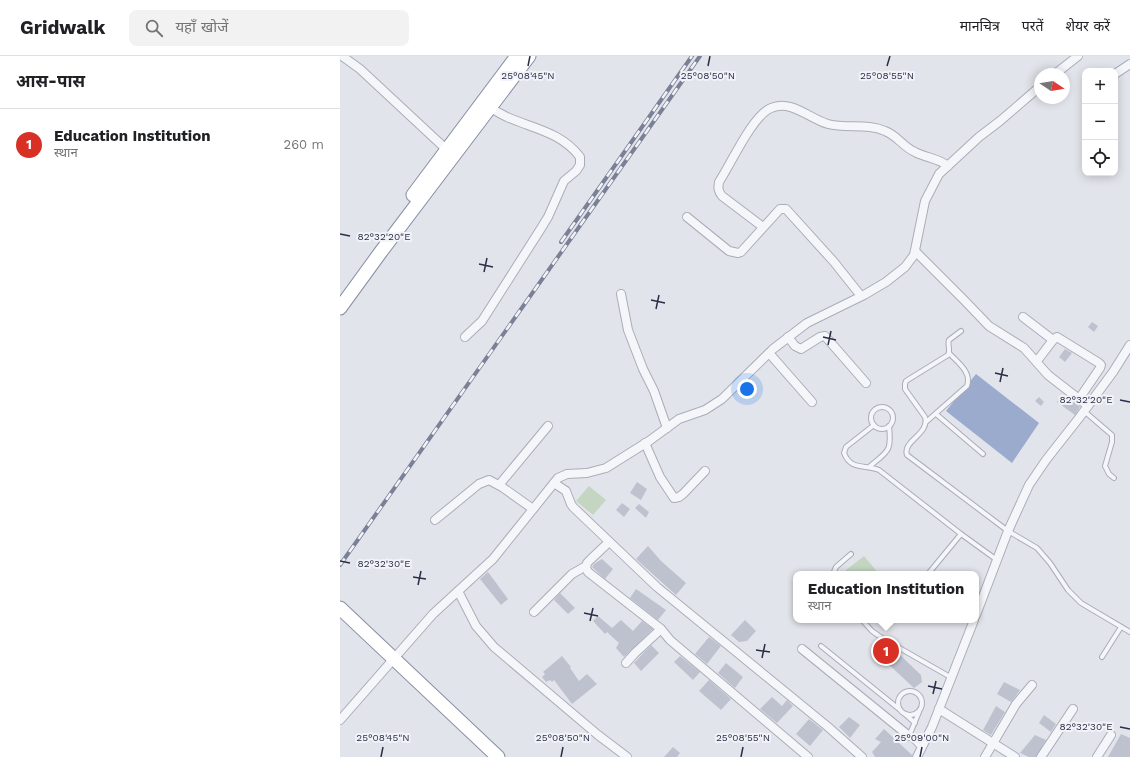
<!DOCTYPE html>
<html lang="hi">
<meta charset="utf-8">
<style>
body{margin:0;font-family:"Work Sans","Noto Sans Devanagari",sans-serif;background:#f2f2f2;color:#202124}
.controls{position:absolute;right:12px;top:12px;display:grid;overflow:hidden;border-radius:8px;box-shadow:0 2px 10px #0003}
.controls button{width:36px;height:36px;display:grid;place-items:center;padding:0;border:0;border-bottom:1px solid #e0e0e0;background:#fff;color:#202124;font:20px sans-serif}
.compass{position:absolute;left:694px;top:12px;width:36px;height:36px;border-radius:50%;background:#fff;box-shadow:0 2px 10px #0003;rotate:102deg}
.you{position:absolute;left:407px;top:333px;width:14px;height:14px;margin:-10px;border:3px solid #fff;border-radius:50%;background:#1a73e8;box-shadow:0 0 0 6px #1a73e833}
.badge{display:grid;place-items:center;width:26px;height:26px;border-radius:50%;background:#d93025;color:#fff;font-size:13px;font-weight:700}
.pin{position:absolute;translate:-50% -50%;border:2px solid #fff;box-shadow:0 1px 4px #0006}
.popup{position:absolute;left:453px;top:515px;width:186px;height:52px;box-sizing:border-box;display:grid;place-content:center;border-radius:8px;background:#fff;filter:drop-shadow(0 1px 3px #0005);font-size:13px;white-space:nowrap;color:#757577}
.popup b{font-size:15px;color:#202124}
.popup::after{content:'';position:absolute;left:50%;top:100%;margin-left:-8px;border:8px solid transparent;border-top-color:#fff}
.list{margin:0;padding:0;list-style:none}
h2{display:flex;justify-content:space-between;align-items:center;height:52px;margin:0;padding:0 16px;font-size:17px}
h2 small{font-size:13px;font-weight:400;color:#757577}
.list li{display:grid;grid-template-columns:26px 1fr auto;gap:12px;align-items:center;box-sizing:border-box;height:72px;padding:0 16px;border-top:1px solid #e0e0e0}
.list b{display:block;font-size:15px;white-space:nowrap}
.list p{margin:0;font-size:13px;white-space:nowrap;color:#757577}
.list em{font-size:13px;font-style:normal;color:#757577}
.icon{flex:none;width:22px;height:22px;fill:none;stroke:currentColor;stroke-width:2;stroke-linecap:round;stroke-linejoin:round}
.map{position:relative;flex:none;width:790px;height:701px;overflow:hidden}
header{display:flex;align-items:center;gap:24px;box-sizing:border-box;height:56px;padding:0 20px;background:#fff;border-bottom:1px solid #e0e0e0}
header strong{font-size:19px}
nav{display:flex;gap:22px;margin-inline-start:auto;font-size:14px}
.search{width:280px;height:36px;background:#f2f2f2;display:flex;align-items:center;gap:10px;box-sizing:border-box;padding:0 14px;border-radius:8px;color:#757577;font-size:15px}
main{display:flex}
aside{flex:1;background:#fff}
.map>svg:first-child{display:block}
.green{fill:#c4d6c2}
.water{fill:#9aabce}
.building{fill:#bec2cf}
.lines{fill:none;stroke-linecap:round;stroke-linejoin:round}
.service-casing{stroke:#aaadb9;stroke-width:6}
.minor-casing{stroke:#aaadb9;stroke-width:10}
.trunk-casing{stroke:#888ea3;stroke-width:15}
.service{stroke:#f5f6f9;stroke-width:4}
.minor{stroke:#f5f6f9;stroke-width:8}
.trunk{stroke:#fff;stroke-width:13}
.rail-casing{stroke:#7a8096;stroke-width:4}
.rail{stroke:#f2f3f8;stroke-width:2.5;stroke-dasharray:8;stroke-linecap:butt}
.ticks{fill:none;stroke:#282e45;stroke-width:1.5}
.ticks-label{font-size:10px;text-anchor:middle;fill:#282e45;stroke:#f2f3f8;stroke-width:4;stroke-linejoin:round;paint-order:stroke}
</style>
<header>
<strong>Gridwalk</strong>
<div class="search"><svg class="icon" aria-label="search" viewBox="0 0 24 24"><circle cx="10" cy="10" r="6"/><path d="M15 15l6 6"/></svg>यहाँ खोजें</div>
<nav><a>मानचित्र</a><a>परतें</a><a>शेयर करें</a></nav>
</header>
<main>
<aside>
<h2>आस-पास<small></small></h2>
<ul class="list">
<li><span class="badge">1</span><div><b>Education Institution</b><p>स्थान</p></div><em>260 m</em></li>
</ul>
</aside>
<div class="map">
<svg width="790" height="701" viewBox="0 0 790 701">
<rect width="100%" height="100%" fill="#e2e4eb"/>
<g class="green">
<polygon points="249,430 266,444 253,459 236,445"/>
<polygon points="524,500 539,518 501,518"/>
</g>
<polygon class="water" points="636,318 699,367 672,407 606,355"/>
<g class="building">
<polygon points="752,266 758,270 754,276 748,271"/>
<polygon points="725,293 732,297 725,306 719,301"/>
<polygon points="721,340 727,345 729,342 740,351 735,359 717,346"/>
<polygon points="699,341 704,346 701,350 695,345"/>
<polygon points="297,426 307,433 301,444 290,437"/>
<polygon points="282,447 290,453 284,461 276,454"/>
<polygon points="299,448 309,456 306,462 295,452"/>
<polygon points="308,490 321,505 346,527 336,539 296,503"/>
<polygon points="262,503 273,513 265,523 252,511 254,508"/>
<polygon points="148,516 168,543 161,549 140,523"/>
<polygon points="296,533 326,554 318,564 290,542"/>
<polygon points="220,537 235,552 228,558 214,544"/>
<polygon points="258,560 272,572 281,564 293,575 302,565 313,573 284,601 276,592 279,587 267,576 265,578 253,565"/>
<polygon points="405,564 416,575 407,585 399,586 391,579"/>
<polygon points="369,581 381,590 367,608 355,598"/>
<polygon points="311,589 319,597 301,615 294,607"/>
<polygon points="545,592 556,602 559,598 581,619 582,626 574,632 545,605 546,604 540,598"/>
<polygon points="222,600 231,611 230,612 239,625 247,618 257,628 232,648 214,624 212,626 210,624 206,626 202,621 205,618 203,616"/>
<polygon points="340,600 360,616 353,624 334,606"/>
<polygon points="386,607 403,621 395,632 378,617"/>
<polygon points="369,624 391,643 381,654 359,635"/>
<polygon points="664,626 680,634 671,646 657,638"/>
<polygon points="432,641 442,650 447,644 453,650 437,667 420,653"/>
<polygon points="656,650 665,656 651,679 643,674"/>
<polygon points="704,659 716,668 711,676 699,667"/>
<polygon points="509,661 520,669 510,682 499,671"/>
<polygon points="469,663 483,674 470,690 456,678"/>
<polygon points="544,673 572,699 572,701 535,701 532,696 541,686 535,683"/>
<polygon points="781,678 790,682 790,701 768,701"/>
<polygon points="695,679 706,684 696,701 689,701 680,697"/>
<polygon points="333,691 340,697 337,701 324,701"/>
</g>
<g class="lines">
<g class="service-casing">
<g id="service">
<path d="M621,275L609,284C607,289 611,294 608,299L566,325L565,328V333L585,361C590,378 562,385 567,399L668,475L697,492L710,507L728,534L741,547L790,576"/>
<circle cx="542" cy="362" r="11"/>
<polyline points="744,355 772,379 772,386 765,410 769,418 774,422"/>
<polyline points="596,358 643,398"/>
<path d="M586,366L627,330C632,316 618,307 609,297"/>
<path d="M534,369L506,391L504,397C511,415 525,408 539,414L621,478L657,504"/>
<path d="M529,411C548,395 552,396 549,370"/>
<polyline points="493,518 496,511 511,498"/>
<polyline points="588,518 621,478"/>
<polyline points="522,564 532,575 542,582 612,622"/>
<polyline points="481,590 559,653"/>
<polyline points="762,601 781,571"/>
<circle cx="570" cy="647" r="12"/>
<polyline points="579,656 569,680 581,692"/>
<polyline points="565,658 575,667"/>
</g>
</g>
<g class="minor-casing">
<g id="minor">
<polyline points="2,0 20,13 107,94"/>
<polyline points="715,18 738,0"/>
<polyline points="775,18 790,8"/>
<polyline points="347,161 389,195 398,197 401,196 440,153 446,153 494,206 521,240"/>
<path d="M423,171L382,140C378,135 378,132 379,126C391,108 412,60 431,52C451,43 470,63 488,68C507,73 527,67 545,75C558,80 563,91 575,96C586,102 598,102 608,110"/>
<polyline points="575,195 624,244 649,270 684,292 708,319 748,350"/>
<polyline points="281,238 288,274 303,313 314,335 327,372"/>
<polyline points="683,261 713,284"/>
<path d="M125,281L142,265L200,174L208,161L224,125L236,115L240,109V101C221,76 194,73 167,61C161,58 156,55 150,52"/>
<polyline points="448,281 455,290 461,293 480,281 485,280 526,327"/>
<polyline points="429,297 472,346"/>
<polyline points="697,305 713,284 717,281 759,307 761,309 760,312 739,343"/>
<polyline points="305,387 320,421 334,442 339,441 343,438 365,415"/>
<polyline points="214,427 226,435 231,448 233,451 317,531 487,670 522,701"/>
<polyline points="159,429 208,370"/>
<polyline points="95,464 139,428 149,424 162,431 193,453"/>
<polyline points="269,486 251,503 247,507 246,512 248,516 321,573 330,584 468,701"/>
<polyline points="118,535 136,570 154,591 258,679 287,701"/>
<polyline points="194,556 232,518 246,510"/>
<polyline points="636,559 668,475 689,429 706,404 739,362 773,316 790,289"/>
<polyline points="462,593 569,680"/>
<polyline points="286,607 295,597 321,573"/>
<polyline points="599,653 675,701"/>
<polyline points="0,664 93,558 153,503 218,422 227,418 247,417 266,412 309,385 339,363 365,354 382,343 433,293 467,267 524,239 546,226 565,211 574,199 585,145 599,118 639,81 660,65 696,34 700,32"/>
<polyline points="577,701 592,671 634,564"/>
<polyline points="645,701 676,648 692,629"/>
<polyline points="701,701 733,653"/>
<polyline points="757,701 771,679"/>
</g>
</g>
<g class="trunk-casing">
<g id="trunk">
<polyline points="73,139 177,0"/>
<polyline points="0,252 40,197 189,0"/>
<polyline points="0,552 158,701"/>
</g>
</g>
<use href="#service" class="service"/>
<use href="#minor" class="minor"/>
<use href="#trunk" class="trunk"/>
<g class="rail-casing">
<g id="rail">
<polyline points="221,186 352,0"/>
<polyline points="0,509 360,0"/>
</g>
</g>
<use href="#rail" class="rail"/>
</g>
<path class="ticks" d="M188,10L190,0M368,10L370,0M547,10L550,0M0,178L10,180M139,208L153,211M144,216L147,202M311,244L325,247M316,253L319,239M483,281L496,284M488,289L491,275M655,317L668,320M660,326L663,312M780,344L790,346M0,505L10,507M73,521L86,523M78,529L81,515M244,557L258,560M250,565L253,552M416,594L430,596M422,602L425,588M588,630L602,633M593,638L596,625M780,671L790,673M41,701L43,691M221,701L223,691M401,701L403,691M580,701L582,691"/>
<g class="ticks-label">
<text x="188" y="23">25°08'45"N</text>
<text x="368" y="23">25°08'50"N</text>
<text x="547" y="23">25°08'55"N</text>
<text x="44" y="184">82°32'20"E</text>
<text x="746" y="347">82°32'20"E</text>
<text x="44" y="511">82°32'30"E</text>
<text x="746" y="674">82°32'30"E</text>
<text x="43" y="685">25°08'45"N</text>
<text x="223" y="685">25°08'50"N</text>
<text x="403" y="685">25°08'55"N</text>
<text x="582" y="685">25°09'00"N</text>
</g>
</svg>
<div class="controls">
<button>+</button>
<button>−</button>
<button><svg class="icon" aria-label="locate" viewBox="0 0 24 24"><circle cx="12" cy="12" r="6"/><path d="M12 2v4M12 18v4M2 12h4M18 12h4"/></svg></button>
</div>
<svg class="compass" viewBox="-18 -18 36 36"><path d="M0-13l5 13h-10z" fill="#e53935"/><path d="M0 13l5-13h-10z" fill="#757577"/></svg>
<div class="you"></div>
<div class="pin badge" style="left:546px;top:595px">1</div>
<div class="popup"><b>Education Institution</b>स्थान</div>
</div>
</main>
